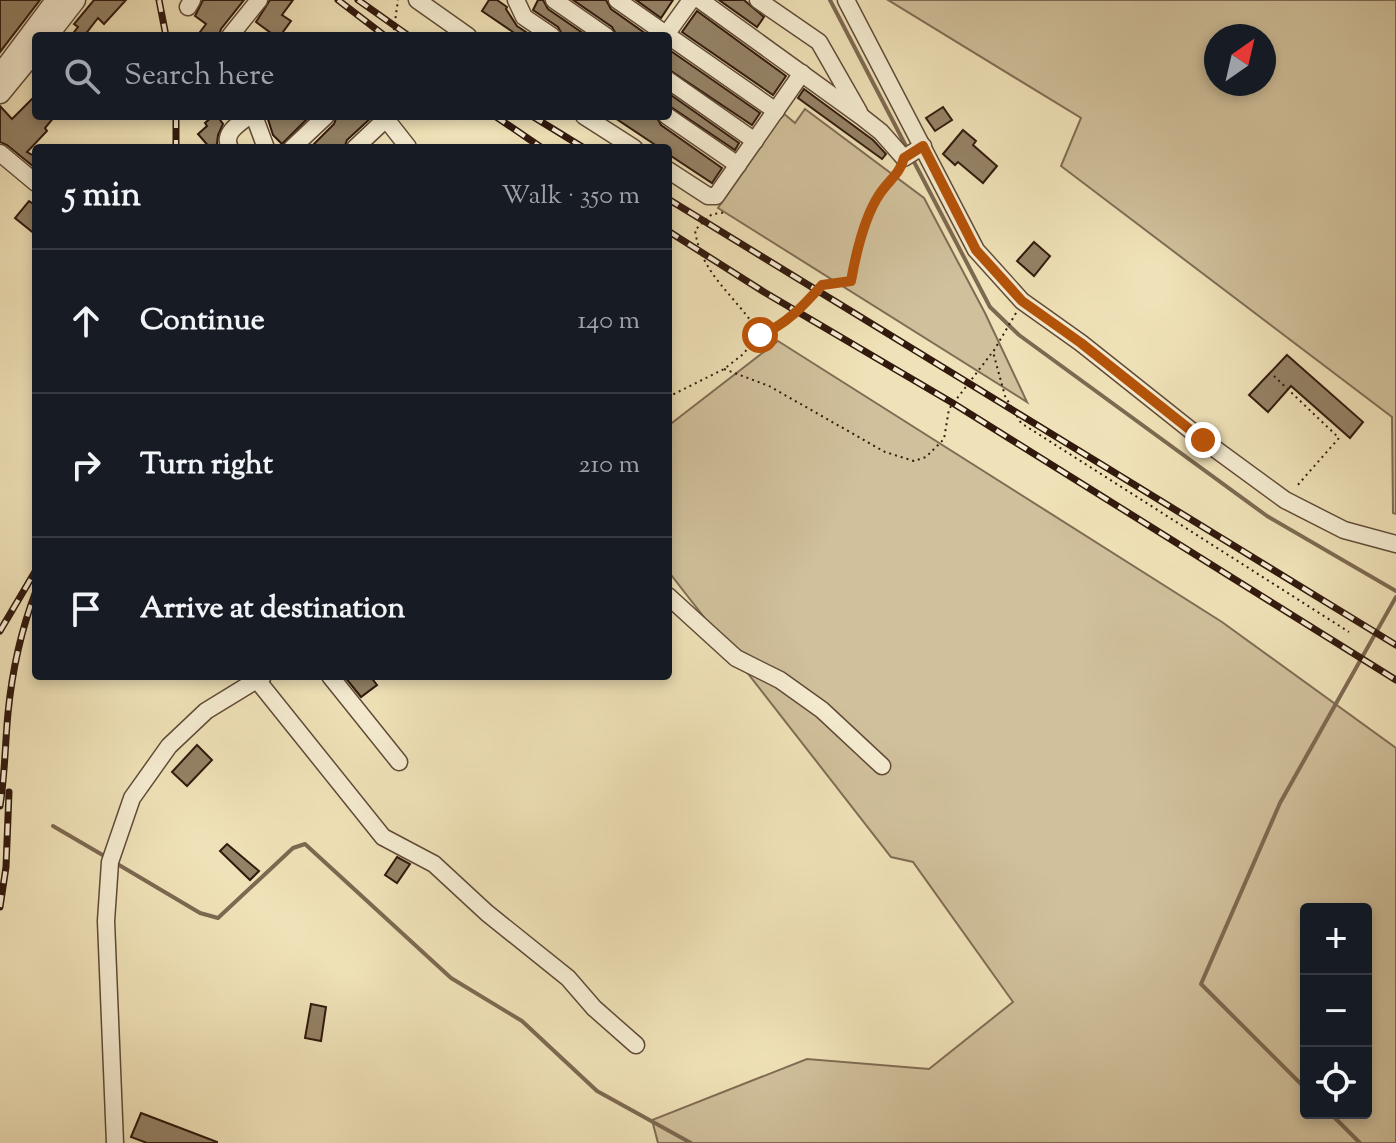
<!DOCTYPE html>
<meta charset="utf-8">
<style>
body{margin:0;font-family:"Sorts Mill Goudy",serif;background:#20242c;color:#f1f3f6}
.controls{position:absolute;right:24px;bottom:24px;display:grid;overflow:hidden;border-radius:8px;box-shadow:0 4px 12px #0003}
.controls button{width:72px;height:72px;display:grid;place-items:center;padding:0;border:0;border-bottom:2px solid #363941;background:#171b24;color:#f1f3f6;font:40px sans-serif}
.compass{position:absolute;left:1204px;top:24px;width:72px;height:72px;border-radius:50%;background:#171b24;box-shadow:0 4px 12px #0003;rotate:34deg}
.stop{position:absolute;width:24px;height:24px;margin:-18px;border:6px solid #b45309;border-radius:50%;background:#fff}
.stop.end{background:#b45309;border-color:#fff;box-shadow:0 2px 8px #0008}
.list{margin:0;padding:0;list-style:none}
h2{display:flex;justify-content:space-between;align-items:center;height:104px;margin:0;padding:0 32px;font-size:34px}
h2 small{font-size:26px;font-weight:400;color:#9ea1a6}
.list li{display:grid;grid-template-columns:52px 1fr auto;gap:24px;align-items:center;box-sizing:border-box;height:144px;padding:0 32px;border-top:2px solid #363941}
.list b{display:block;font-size:30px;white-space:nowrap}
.list em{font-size:26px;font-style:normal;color:#9ea1a6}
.icon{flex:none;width:44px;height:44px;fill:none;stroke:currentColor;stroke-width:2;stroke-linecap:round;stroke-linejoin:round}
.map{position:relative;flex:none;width:1396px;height:1143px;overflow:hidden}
.search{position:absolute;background:#171b24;box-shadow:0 4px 12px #0003;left:32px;top:32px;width:640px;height:88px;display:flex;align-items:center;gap:20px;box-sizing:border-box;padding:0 28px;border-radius:8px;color:#9ea1a6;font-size:30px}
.panel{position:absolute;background:#171b24;box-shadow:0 4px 12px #0003;left:32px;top:144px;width:640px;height:536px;border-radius:8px}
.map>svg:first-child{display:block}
.green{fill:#d0c09b;stroke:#806c54;stroke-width:2;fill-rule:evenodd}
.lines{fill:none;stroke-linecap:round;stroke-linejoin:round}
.stream{stroke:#7d6951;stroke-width:4}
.building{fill:#948266;stroke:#31190d;stroke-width:2}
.minor-casing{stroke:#614b38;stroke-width:19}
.tertiary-casing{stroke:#614b38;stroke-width:23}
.path{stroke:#31190d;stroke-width:2;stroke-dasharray:2 4;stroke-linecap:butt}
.minor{stroke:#f5ecd1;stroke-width:16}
.tertiary{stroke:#f5ecd1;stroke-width:20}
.rail-casing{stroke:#31190d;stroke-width:7}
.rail{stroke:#f5ecd1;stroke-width:4;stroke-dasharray:12;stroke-linecap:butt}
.route{stroke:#b45309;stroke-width:10}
</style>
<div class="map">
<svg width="1396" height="1143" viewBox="0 0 1396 1143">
<rect width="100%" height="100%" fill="#f0e2b8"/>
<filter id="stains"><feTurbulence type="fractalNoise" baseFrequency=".0025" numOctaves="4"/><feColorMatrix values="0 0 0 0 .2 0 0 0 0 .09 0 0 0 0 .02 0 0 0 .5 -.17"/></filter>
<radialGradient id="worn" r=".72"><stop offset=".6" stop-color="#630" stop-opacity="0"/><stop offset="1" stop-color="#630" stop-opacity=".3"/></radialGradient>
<g class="green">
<path d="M888,0H1396V514L1393,513L1392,417L1061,166L1081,118ZM1264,36V84H1216V36Z"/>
<polygon points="805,109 924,198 985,313 1027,402 718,208 783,113 795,123"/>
<path d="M778,341L1222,622L1396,748V1143H658L652,1120L807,1059L929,1069L1013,1002L913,862L891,857L668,571V426ZM1306,909H1366V1113H1306Z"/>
</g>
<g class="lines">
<g class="stream">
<polyline points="830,0 908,150"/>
<polyline points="912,158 990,307 1019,335 1267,516 1396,591"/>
<polyline points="53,826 106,857"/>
<polyline points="114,862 200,913 218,918 293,848 305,844 451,978 522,1021 597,1091 691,1143"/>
<polyline points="1306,1089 1201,984 1280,803 1396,597"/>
<polyline points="1330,1113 1360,1143"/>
</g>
</g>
<g class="building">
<polygon points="0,0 40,0 0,52"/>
<polygon points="94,0 126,0 104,24 98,18 84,36 71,36 78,27 74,24"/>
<polygon points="203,0 244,0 221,29 219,36 197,36 206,24 195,16"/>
<polygon points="270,0 293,0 282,15 291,21 280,36 275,36 256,22"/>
<polygon points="489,0 497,0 507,7 506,9 517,26 532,36 511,36 513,32 482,11"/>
<polygon points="538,0 543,0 548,9 587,36 563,36 558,27 533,10"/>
<polygon points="573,0 606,0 611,9 649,36 617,36 612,27"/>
<polygon points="636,0 673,0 661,18"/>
<polygon points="719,0 744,0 764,17 757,27"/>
<polygon points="697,11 786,76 773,95 682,32"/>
<polygon points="668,49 760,113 752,125 668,69"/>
<polygon points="804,89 873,140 886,154 882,159 798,98"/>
<polygon points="668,93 739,143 735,150 668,105"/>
<polygon points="36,95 36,116 55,116 45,128 47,131 27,152 36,157 34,167 7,145 0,142 0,106 12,119"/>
<polygon points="943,107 952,120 935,131 926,118"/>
<polygon points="213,116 217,116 223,124 218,135 217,144 210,148 198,134 207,126 205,123"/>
<polygon points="267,116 310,116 282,144 273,135"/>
<polygon points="337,116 373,116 347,140 344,148 310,148 334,124"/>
<polygon points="612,116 656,116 661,125 722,168 712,183 668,154 668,148 660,148"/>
<polygon points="963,130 976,141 973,145 997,166 983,183 958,162 955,165 943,154"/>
<polygon points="29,201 36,206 36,235 15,218"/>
<polygon points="1034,242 1050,256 1034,276 1017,261"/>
<polygon points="1287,355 1363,422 1350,438 1291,386 1268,412 1249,395"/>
<polygon points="344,676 370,676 377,685 361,697"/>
<polygon points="197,745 212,760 187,786 172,772"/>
<polygon points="227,844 259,871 250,880 220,851"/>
<polygon points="397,857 410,864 397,883 385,875"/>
<polygon points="311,1004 326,1007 321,1041 305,1038"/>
<polygon points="141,1113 217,1142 217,1143 147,1143 131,1137"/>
</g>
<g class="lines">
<g class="minor-casing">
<g id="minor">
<polyline points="417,0 468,36"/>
<polyline points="516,0 524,17 552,36"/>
<polyline points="554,0 606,36"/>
<polyline points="617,0 776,111"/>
<polyline points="700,0 862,117 881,132 904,158 923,146"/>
<polyline points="758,0 819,42 859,112"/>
<polyline points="846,0 976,250 1022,301 1081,343 1203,440 1285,500 1344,530 1396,544"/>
<polyline points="188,7 192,0"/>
<polyline points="230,36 259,0"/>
<polyline points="665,36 691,0"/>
<polyline points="0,72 54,0"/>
<polyline points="668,80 755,141"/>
<polyline points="254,116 266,148"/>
<polyline points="584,116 634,148"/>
<polyline points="667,116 738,165"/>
<polyline points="386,119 408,147"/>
<path d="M230,148C222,134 238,124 249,116"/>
<polyline points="292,148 326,116"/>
<polyline points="355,148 389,116"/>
<polyline points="0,153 36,183"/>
<polyline points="668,170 708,196 716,196 802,73"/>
<polyline points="668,596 736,658 780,680 822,710 882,766"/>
<polyline points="330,676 399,762"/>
<polyline points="257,680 383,837 434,864 487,913 568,978 594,1008 636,1045"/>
<polyline points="115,1143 106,921 110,862 132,798 169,746 206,711 263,676"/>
</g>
</g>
<g class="tertiary-casing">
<g id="tertiary">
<polyline points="47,36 75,0"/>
<polyline points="0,93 36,49"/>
</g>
</g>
<g class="path">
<polyline points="393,36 398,0"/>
<polyline points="1016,313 993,352 1005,396 1021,423 1349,632"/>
<path d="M761,335C787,325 804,305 822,285L851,281L866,227L879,195L899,172"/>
<polyline points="724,369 769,386 885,452 914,461 926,457 944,439 949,409 991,354"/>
<polyline points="1274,376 1339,438 1296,487"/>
<path d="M668,397L724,369L742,355L760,335C738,297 701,276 695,230L712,214L722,213L723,209"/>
</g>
<use href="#minor" class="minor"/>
<use href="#tertiary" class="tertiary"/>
<g class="rail-casing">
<g id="rail">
<polyline points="159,0 166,36"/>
<polyline points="338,0 385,36"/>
<polyline points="358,0 409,36"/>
<polyline points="176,116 176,148"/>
<polyline points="495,116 542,148"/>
<polyline points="532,116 584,148"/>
<polyline points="668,199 1396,645"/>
<polyline points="668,231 764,292 951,402 1396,680"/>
<polyline points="0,631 36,570"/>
<path d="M0,806C5,775 5,744 8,713C12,672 21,630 36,591"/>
<polyline points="0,907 6,867 9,792"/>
</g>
</g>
<use href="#rail" class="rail"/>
</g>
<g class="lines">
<path class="route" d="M760,335C786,325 804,305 822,285L851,281C856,253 864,218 879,195C888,181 900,174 904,158L923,146L976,250L1022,301L1081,343L1203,440"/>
</g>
<rect width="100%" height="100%" filter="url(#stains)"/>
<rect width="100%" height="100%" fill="url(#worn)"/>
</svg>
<div class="controls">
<button>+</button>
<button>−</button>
<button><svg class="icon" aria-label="locate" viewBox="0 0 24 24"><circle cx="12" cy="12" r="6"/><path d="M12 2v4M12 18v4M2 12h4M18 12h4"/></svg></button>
</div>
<svg class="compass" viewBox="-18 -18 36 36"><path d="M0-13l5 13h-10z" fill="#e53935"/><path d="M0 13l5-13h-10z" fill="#9ea1a6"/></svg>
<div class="stop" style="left:760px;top:335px"></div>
<div class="stop end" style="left:1203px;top:440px"></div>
<div class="search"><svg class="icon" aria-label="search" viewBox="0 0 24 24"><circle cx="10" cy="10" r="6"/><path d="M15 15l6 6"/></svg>Search here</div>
<section class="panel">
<h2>5 min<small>Walk · 350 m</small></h2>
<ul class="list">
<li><svg class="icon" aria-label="ahead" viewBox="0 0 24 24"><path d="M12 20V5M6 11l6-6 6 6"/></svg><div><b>Continue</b></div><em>140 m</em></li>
<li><svg class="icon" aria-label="right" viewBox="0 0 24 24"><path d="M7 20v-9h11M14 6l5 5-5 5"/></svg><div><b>Turn right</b></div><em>210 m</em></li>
<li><svg class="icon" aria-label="arrive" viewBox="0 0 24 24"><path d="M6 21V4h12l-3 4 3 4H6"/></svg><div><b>Arrive at destination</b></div></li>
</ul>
</section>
</div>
